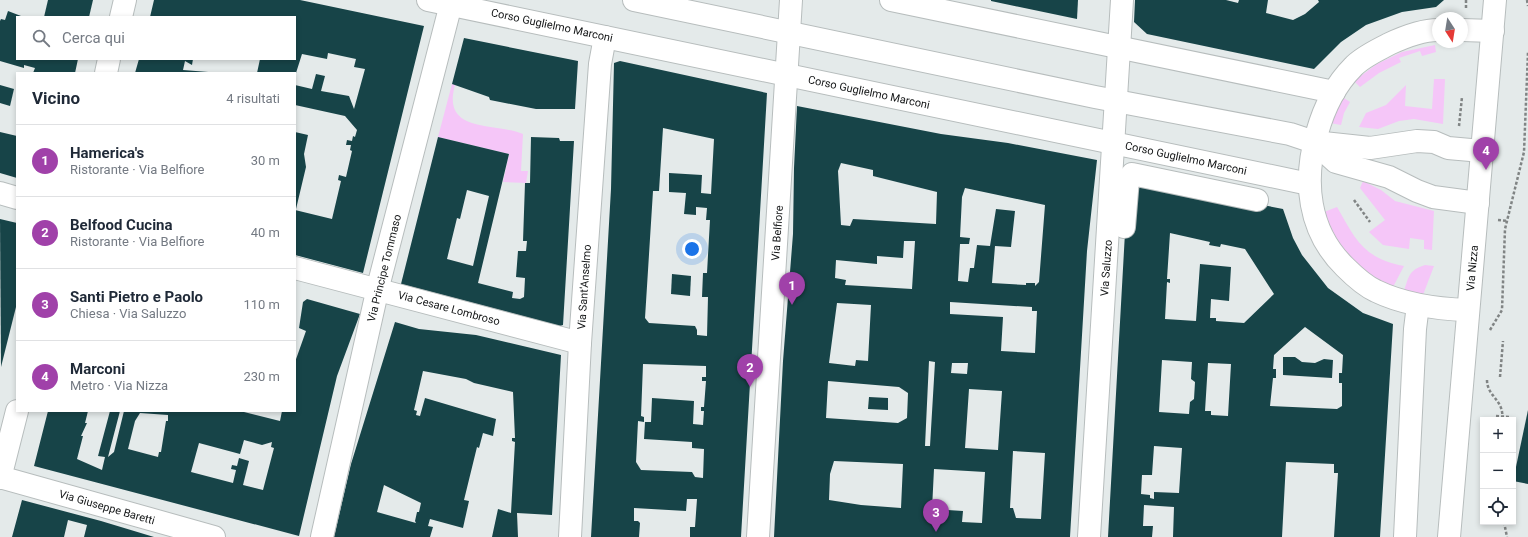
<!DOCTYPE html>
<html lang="it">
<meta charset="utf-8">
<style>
body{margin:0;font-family:Roboto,sans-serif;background:#f6f6f7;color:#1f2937}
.controls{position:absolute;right:12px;bottom:12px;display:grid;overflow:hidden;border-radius:0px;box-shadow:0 2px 6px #0003}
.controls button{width:36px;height:36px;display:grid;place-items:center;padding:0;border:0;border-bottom:1px solid #e0e1e3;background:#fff;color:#1f2937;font:20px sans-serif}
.compass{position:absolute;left:1432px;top:12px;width:36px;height:36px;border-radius:50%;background:#fff;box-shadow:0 2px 6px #0003;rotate:168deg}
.you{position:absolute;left:692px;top:249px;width:14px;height:14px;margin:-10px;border:3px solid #fff;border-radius:50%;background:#1a73e8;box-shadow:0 0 0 6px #1a73e833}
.badge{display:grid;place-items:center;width:26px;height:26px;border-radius:50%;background:#a041a9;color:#fff;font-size:13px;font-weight:700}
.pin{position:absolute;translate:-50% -33px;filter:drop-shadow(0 1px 2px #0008)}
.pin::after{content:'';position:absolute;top:21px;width:14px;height:12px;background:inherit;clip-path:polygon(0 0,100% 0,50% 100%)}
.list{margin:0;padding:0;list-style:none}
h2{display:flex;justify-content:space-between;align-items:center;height:52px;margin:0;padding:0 16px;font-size:17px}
h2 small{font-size:13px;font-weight:400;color:#747a83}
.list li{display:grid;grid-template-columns:26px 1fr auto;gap:12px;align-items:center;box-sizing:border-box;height:72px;padding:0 16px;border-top:1px solid #e0e1e3}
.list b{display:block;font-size:15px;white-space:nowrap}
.list p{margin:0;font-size:13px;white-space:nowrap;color:#747a83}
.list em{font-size:13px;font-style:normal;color:#747a83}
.icon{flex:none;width:22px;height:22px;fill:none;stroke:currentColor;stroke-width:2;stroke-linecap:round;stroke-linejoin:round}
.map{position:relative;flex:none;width:1528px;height:537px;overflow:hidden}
.search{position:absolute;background:#fff;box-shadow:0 2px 6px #0003;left:16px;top:16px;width:280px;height:44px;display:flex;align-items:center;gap:10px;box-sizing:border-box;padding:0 14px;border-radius:0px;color:#747a83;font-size:15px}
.panel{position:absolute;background:#fff;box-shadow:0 2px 6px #0003;left:16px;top:72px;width:280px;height:340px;border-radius:0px}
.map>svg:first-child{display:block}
.green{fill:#f5c6f8}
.building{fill:#174448;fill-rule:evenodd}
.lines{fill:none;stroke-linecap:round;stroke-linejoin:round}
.minor-casing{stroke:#b7bdbd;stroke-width:24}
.path{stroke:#808484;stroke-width:2.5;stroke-dasharray:3 2;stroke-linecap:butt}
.minor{stroke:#fff;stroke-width:22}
.labels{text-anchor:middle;stroke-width:4;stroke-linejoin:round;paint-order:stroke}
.street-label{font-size:11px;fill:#131516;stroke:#fff}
</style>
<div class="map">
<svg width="1528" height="537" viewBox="0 0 1528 537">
<rect width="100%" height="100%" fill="#e4eaea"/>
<g class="green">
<polygon points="1435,45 1436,52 1422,56 1420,51 1399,58 1401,62 1379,73 1360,87 1354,81 1377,64 1402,52"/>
<polygon points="1434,79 1445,79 1443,124 1414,119 1399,121 1378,129 1359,127 1366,113 1386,105 1406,85 1405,106 1432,109"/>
<path d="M452,84L455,85C441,134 495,122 523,134L521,171H528L526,183L503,182L509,154L438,137Z"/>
<polygon points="1341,96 1350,102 1344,113 1341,125 1330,123"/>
<polygon points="1363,181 1381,190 1395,201 1434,211 1432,250 1424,249 1424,240 1410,238 1409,249 1383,245 1369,232 1385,220 1360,188"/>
<path d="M1337,207C1356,240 1363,258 1404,266L1393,287C1356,270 1337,250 1324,212Z"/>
<path d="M1425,265L1434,266L1423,295L1404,291C1409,276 1409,270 1425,265Z"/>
</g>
<g class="building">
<polygon points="48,0 93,0 89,17 44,17"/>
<polygon points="154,0 300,0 424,26 363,273 295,255 295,210 332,219 341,181 338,180 339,175 346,177 352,151 350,150 351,145 346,145 347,140 352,141 353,136 355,137 357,130 345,116 295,105 295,85 312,89 316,74 325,76 321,91 349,96 354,109 365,69 354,67 356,59 328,53 327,59 302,54 296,73 257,73 260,59 295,59 295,17 150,17"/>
<polygon points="1078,0 1077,19 991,1 991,0"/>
<polygon points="1135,0 1226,0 1238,3 1239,0 1268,0 1266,13 1293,20 1305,14 1319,2 1318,0 1444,0 1436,7 1402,12 1366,25 1341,42 1314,69 1147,34 1134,22"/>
<polygon points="8,11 21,16 17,17 17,59 78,59 75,73 33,73 35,68 24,65 24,68 0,61 0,21 1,19 5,20"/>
<polygon points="464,38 578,61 575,109 536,109 490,100 489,97 452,84"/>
<polygon points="139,59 193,59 192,65 185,61 183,70 221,73 135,73"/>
<path d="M620,61L767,93L741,537H690V527H695L697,499H687L686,511L634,508V521H638L640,523L639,537H591L611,189L614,63ZM663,128L714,139L711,194L701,193L702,175L669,173V192L686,193L684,214L696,215V207L707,208L706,220H710L707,273H703L702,297H708L707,336L697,335V330L695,326L649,323L645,318L653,191H659ZM643,364L706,366V377H702V381H706L704,407H701V411H704L703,425L693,424L694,401L652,398L651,422H645L644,439L692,442V448L704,449L703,478L695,477L692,472L641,470L636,462L638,421L644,422V417L641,416Z"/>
<polygon points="0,85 14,89 10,106 0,103"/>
<path d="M797,106L941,134L1008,143L1097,160L1087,251L1070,537H774L783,361L793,234L794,168ZM841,163L873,170V176L937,192L936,224L853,219L850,226L841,225L838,171ZM965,188L1045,205L1039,282L1035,286V283H1026V285L992,283L995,246L1011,247L1015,211L996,209L990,246L977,245L974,268H970L968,282L958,281L960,244H969L970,238L960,237L962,197ZM904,241H915L912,289L845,285L846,280L835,278L836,260L877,264V256L903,258ZM950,302L1032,307V311H1037L1035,353L1001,351L1003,317L950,314ZM837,303L871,305L868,361L856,360L855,366L829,363ZM929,361L935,362L930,446H925ZM952,363H968L967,374L951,373ZM828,381L899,387L908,393L907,418L898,423L826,418ZM969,389L1002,391L998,450L965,448ZM1013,451L1045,453L1041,519L1016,518L1013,508H1010ZM834,461L903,464L901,508L861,505L829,500L830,474ZM934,469L985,472L982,523L962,522L963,511L932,509Z"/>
<polygon points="0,132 17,136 17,178 0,173"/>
<polygon points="295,132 308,135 304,154 306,167 296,209"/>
<path d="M438,137L509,154L478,283L513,292L512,298L520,299L524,297L525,278L516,277L518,251H526L527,241H523L525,183H530L531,137L559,138L560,141H574L563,325L560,326L401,284ZM467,190L489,196L473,266L447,259L457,218L460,219Z"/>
<path d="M1128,179L1283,209L1293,238L1302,255L1328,288L1363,313L1393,324L1380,537H1334L1338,473H1334V464L1286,462L1282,537H1173L1174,507L1144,505L1143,526H1153L1152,537H1108ZM1170,233L1210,242L1209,245L1220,247L1221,244L1245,249L1274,294L1244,323L1216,321V318H1210L1211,299L1229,301L1231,267L1200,264L1196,321L1165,319L1167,282L1170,283V279H1167ZM1305,327L1343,355L1342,373H1339V383H1342V406L1337,409L1270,406L1273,378H1276V369H1273L1274,355ZM1162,360L1192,362L1191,379L1195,382L1194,399L1190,402L1189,414L1159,412ZM1208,363L1231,364L1228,416L1211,415V411H1205ZM1154,446L1182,448L1179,493L1154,492V499L1150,498V495L1141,494L1142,475H1152Z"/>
<polygon points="0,219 17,223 17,303 1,367"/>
<polygon points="672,274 691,276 690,296 671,294"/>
<path d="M307,299L360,314L337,376L299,536L34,466L48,411H88L85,423H87L81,436H83L77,459L102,470L105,457L98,456L110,411H120L108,457L114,452L124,411H240L280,421L282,411H295V362L306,331L299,328L303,302ZM140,413L168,415V421H166L161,452H159L158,457L128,449L135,421ZM244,440L262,445L272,442L271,447L274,448L263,490L243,485L249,461L239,458L237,466L232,465L231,469L236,470L233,483L191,472L199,443L240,454Z"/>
<path d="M395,322L419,329L476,335L561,355L552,515L517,513L518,537H492L498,509L511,513L515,442L512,441V438H515L513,392L474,383L466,379L423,371L414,410L417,411L416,415L420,416L425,398L496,419L493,436L483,433L479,448L477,447L464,500L469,501L463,528L430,519L428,526L433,527L430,537H334L351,464ZM384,485L421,503L419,512H417L415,521L416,523L377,512Z"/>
<polygon points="1283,357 1295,357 1302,362 1315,363 1324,359 1333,360 1332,378 1283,375"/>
<polygon points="869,397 888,398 888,410 868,409"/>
<polygon points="1528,410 1528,484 1513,481"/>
<polygon points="22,500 101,521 154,537 84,537 87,525 68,520 64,537 12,537"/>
</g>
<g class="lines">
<g class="minor-casing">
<g id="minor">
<polyline points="428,0 1309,184"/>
<polyline points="634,0 1095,97 1290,134 1314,142 1370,148 1417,141 1434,142 1448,148 1482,151"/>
<polyline points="891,0 1334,92"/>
<polyline points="121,17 125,0"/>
<path d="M1438,30C1421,30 1404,37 1389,44C1378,50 1362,57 1353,67C1335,85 1324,108 1317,133C1303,181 1308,231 1345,267C1354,276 1365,286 1376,291C1405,305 1436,309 1468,310"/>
<polyline points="1462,30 1493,31"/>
<polyline points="106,73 109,59"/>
<polyline points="1314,142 1336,162 1389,177 1417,191 1433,197 1478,203"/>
<polyline points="0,193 17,198"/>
<polyline points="1124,227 1128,179 1132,174 1257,200"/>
<polyline points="295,268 580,343"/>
<polyline points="0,477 214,537"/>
<polyline points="0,478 17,411"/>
<polyline points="322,537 379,283 452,0"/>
<polyline points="570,537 580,343 600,64 605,37"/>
<polyline points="758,537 791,0"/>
<polyline points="1089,537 1122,0"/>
<polyline points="1405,537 1415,329 1418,305"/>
<polyline points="1449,537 1495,0"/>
</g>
</g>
<g class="path">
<polyline points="1527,0 1528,6"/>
<polyline points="1466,8 1466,0"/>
<polyline points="1459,126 1462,97"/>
<polyline points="1354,200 1370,222"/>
<polyline points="1498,220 1508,221"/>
<polyline points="1490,330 1502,310 1505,229 1524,152 1528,52"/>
<polyline points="1500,377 1503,341"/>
<path d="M1487,380C1487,397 1505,400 1502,420"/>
<polyline points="1496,416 1509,417"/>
<polyline points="1504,522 1507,537"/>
</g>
<use href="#minor" class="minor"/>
</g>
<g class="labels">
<g class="street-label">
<text transform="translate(552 25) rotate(12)" y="4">Corso Guglielmo Marconi</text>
<text transform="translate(869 92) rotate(12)" y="4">Corso Guglielmo Marconi</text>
<text transform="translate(1186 158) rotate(12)" y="4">Corso Guglielmo Marconi</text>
<text transform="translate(777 233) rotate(-86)" y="4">Via Belfiore</text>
<text transform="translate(384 268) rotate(-76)" y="4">Via Principe Tommaso</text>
<text transform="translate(1106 268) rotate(-86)" y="4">Via Saluzzo</text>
<text transform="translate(1472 268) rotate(-85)" y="4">Via Nizza</text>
<text transform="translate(584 287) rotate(-86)" y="4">Via Sant'Anselmo</text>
<text transform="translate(449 308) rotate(15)" y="4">Via Cesare Lombroso</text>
<text transform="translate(107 507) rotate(16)" y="4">Via Giuseppe Baretti</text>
</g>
</g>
</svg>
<div class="controls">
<button>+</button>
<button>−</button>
<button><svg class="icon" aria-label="locate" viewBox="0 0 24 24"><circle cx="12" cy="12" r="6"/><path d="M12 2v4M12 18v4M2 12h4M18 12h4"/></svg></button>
</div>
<svg class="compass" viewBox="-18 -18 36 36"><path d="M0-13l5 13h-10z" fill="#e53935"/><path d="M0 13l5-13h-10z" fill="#747a83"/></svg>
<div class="you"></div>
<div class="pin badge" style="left:792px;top:305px">1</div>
<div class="pin badge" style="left:750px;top:387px">2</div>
<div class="pin badge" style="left:936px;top:532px">3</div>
<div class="pin badge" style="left:1486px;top:170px">4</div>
<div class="search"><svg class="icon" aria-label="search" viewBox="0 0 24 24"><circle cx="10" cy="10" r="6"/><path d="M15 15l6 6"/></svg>Cerca qui</div>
<section class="panel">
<h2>Vicino<small>4 risultati</small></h2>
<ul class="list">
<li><span class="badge">1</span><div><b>Hamerica's</b><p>Ristorante · Via Belfiore</p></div><em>30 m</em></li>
<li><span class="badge">2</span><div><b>Belfood Cucina</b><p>Ristorante · Via Belfiore</p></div><em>40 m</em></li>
<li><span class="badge">3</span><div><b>Santi Pietro e Paolo</b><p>Chiesa · Via Saluzzo</p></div><em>110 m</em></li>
<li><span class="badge">4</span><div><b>Marconi</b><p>Metro · Via Nizza</p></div><em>230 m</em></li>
</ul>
</section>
</div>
